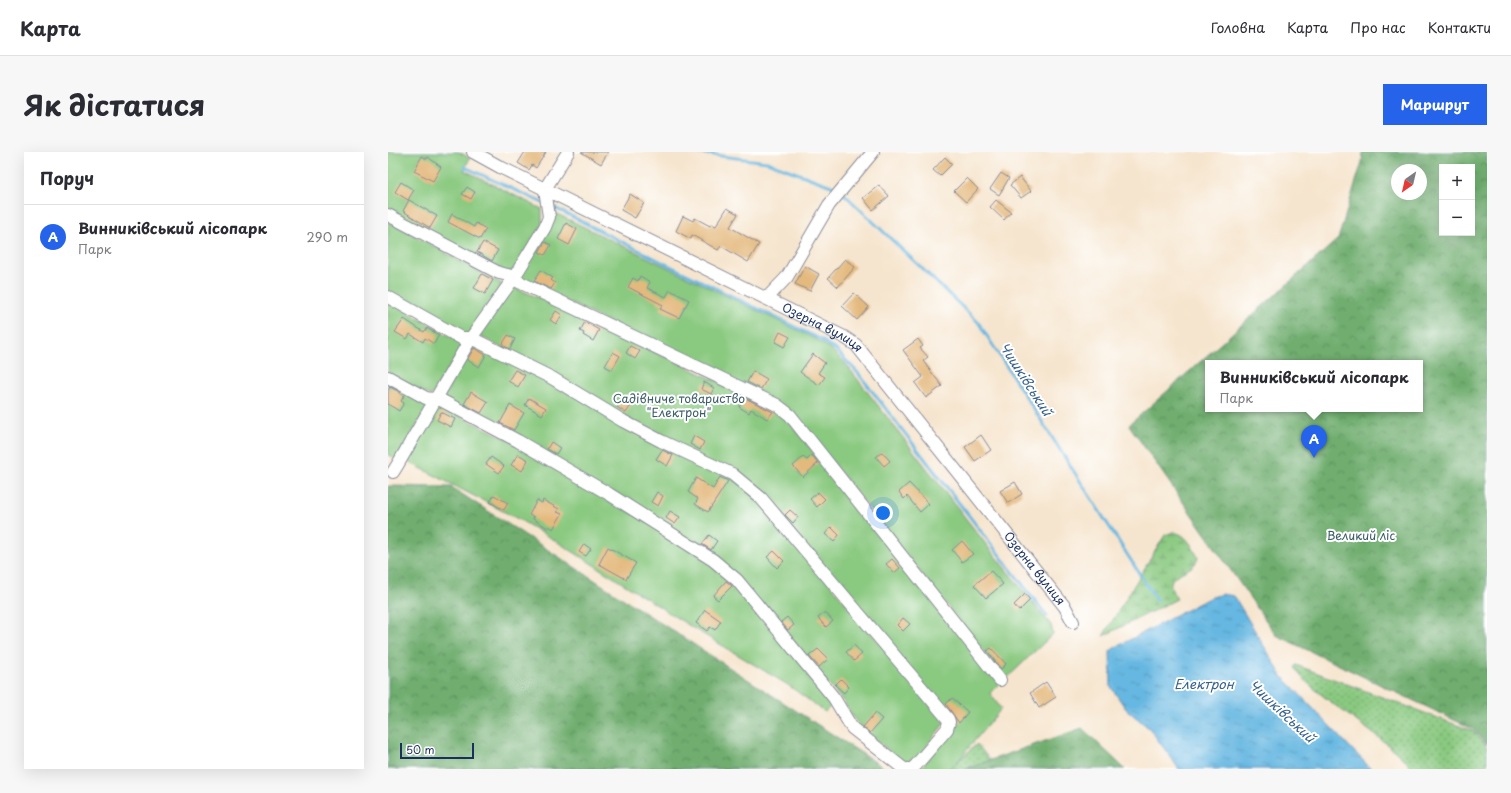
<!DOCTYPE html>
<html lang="uk">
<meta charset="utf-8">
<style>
body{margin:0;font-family:"Playpen Sans",sans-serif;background:#f7f7f7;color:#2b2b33}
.controls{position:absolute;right:12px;top:12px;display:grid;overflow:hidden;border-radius:0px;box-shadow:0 4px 16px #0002}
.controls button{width:36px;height:36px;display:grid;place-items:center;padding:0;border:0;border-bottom:1px solid #e1e1e2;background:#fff;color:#2b2b33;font:20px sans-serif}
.compass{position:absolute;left:1003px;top:12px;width:36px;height:36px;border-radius:50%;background:#fff;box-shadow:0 4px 16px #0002;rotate:214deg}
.scale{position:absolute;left:12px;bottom:10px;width:74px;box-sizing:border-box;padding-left:4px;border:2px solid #1b2f5e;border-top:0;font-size:11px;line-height:14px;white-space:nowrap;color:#1b2f5e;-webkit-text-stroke:3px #fff;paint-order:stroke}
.you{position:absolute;left:495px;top:361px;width:14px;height:14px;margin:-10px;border:3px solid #fff;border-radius:50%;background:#1a73e8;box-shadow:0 0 0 6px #1a73e833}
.badge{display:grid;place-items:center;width:26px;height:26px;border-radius:50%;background:#2563eb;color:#fff;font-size:13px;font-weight:700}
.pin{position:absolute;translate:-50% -33px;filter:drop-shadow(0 1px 2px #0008)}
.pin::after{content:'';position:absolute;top:21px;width:14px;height:12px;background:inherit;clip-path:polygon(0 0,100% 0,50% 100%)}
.popup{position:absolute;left:817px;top:208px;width:218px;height:52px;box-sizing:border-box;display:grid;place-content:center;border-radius:0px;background:#fff;filter:drop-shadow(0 1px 3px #0005);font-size:13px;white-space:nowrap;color:#7c7c81}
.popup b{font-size:15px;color:#2b2b33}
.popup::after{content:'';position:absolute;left:50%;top:100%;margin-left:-8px;border:8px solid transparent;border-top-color:#fff}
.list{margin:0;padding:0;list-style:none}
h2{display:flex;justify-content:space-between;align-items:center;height:52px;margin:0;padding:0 16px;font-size:17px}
h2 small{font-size:13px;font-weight:400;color:#7c7c81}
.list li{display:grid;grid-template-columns:26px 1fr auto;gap:12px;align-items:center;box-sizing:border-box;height:64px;padding:0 16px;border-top:1px solid #e1e1e2}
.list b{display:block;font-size:15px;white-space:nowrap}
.list p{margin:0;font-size:13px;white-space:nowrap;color:#7c7c81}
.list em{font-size:13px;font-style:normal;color:#7c7c81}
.map{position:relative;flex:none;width:1099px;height:617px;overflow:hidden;border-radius:0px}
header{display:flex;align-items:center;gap:24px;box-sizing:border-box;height:56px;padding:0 20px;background:#fff;border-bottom:1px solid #e1e1e2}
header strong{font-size:19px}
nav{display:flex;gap:22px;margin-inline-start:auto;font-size:14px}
.intro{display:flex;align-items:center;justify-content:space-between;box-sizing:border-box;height:96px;padding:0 24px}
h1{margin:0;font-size:28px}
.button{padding:10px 18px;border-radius:0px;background:#2563eb;color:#fff;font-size:14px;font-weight:700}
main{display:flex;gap:24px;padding:0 24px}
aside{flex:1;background:#fff;border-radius:0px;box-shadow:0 4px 16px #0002}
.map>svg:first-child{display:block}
.grass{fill:url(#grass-dots);stroke:#527c6f}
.forest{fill:url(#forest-crowns);stroke:#456e66;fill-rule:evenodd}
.wetland{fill:url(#wetland-marsh);stroke:#527c6f}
.garden{fill:#8ac980;stroke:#527c6f}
.water{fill:url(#water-ripples);stroke:#4073a0}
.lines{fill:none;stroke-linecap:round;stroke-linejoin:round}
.stream{stroke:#66b7e1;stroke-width:3}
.building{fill:#e4b97e}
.minor-casing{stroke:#888a96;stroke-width:14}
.minor{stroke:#fff;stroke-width:12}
.labels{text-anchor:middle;stroke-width:4;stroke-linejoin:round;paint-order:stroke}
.street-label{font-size:12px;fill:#1b2f5e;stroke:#fff}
.park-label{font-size:12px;fill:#3c5d68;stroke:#fff}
.water-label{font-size:13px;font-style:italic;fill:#355f8c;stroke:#fff}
</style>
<header>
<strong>Карта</strong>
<nav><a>Головна</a><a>Карта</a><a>Про нас</a><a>Контакти</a></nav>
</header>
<div class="intro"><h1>Як дістатися</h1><a class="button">Маршрут</a></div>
<main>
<aside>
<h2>Поруч<small></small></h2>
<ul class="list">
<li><span class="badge">A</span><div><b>Винниківський лісопарк</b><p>Парк</p></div><em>290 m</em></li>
</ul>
</aside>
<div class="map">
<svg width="1099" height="617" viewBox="0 0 1099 617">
<defs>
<pattern id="grass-dots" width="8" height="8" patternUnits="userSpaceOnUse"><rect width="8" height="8" fill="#8ac980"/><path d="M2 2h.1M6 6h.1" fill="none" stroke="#70a46c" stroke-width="1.8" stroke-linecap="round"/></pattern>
<pattern id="forest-crowns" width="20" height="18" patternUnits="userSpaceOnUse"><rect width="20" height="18" fill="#6fad6e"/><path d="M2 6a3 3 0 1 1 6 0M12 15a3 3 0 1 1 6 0" fill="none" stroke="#5a8d5e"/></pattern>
<pattern id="wetland-marsh" width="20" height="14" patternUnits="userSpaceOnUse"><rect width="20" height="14" fill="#8ac980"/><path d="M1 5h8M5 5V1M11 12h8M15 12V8" fill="none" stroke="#70a46c"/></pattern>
<pattern id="water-ripples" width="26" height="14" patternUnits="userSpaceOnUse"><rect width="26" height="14" fill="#66b7e1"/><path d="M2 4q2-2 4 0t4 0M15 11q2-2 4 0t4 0" fill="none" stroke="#5395ba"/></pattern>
</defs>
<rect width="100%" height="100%" fill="#fff"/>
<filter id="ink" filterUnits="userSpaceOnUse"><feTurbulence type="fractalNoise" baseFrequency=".025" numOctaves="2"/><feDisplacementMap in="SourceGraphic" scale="8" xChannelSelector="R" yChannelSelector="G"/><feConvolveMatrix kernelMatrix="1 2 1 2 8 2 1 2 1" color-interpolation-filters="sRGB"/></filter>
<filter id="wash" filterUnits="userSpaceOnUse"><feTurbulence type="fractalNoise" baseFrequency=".012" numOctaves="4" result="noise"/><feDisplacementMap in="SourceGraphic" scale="16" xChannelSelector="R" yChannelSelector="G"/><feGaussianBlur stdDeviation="0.9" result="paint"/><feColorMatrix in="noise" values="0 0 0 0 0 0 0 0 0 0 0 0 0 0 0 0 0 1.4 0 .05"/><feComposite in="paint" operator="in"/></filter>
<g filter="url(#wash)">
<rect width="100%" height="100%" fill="#f6e5ce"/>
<g class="grass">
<path d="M908,513L1085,579L1099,595V617H1026C1016,608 1007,598 996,590C980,576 911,531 907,515Z"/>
<polygon points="589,592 609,617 561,617"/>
</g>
<g class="forest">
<path d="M975,0H1099V593L1085,577L888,483L741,273L950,87L974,10ZM1054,15H1084V81H1054ZM1009,18H1033V42H1009ZM820,211H1032V257H820Z"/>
<polygon points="0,334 63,335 498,617 0,617"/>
<polygon points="694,576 737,617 577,617"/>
</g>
<path class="wetland" d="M785,380C799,382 803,393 810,405C807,425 768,417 789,447L715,484L777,383Z"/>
<g class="garden">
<polygon points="0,0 71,0 82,6 76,18 154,57 154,73 126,119 118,120 0,61"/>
<polygon points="165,60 426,186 443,197 457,211 611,409 663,473 665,482 618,527 404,260 133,127 132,122"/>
<polygon points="0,69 114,132 82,182 74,183 0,141"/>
<polygon points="124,135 159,149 392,259 612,531 602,541 613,557 568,611 560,617 532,617 569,573 374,343 92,184"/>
<polygon points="0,149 76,192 43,244 0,222"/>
<polygon points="85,191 343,325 372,348 557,570 524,614 518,613 474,576 467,568 456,550 401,489 353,429 55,246"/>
<polygon points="0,231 41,253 9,307 0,303"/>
<path d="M52,255L128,291L322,409L348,431L445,552L437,560L400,533L305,476L168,389L132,368L21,310L19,306C29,289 38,268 52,255Z"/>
</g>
<polygon class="water" points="834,442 846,444 894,524 983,617 791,617 762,577 738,557 723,535 722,499 728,495 821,446"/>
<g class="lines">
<g class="stream">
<polyline points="303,0 379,10 446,35"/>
<polyline points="77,15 155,51"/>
<polyline points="456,42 590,170 769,449"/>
<polyline points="165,55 276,111 432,187 448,198 470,221 659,464"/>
</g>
</g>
<g id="blocks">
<g class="building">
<polygon points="137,0 158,0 148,16 144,13 141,18 130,11"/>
<polygon points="193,0 220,0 213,12"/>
<polygon points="34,4 39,7 40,5 53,15 45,29 26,19"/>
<polygon points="557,5 564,12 552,24 545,18"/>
<polygon points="613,21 621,26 611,43 602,37"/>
<polygon points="632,25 643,39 633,46 622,33"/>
<polygon points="579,26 590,37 578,50 566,39"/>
<polygon points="13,30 26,38 20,48 7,40"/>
<polygon points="491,33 501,44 485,58 475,46"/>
<polygon points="79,35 87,40 83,47 74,42"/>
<polygon points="242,42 256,51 247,66 233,58"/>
<polygon points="21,48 49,64 42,76 15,59"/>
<polygon points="608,48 623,60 616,68 602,55"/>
<polygon points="339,56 350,62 342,75 371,92 360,110 333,94 330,98 304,83 303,87 288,79 295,64 305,69 307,66 322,74 323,72 328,74"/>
<polygon points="64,62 86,75 88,71 98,77 92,87 60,70"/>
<polygon points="178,71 189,77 181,93 170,87"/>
<polygon points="95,90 110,98 104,109 89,100"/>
<polygon points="157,90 163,93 157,103 151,100"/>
<polygon points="457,107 467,115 450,135 440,126"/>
<polygon points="417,114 431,122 422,139 407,132"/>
<polygon points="153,118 165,126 163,128 167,131 163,137 146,129"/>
<polygon points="94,122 105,128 97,142 86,136"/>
<polygon points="252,124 262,130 259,136 278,145 282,138 301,148 291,166 272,157 275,153 240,135 245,126 250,129"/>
<polygon points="466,141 481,155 469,168 454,154"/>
<polygon points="168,159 174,163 168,172 162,168"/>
<polygon points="16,167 36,180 39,176 51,183 46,192 37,186 35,190 22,182 19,187 7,180"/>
<polygon points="197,170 211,178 205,189 195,183 196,181 192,179"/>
<polygon points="392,180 402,185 396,195 387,190"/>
<polygon points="120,183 127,187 122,197 114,193"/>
<polygon points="530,187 535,194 532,196 540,205 535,209 554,234 538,246 527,231 535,225 515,198"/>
<polygon points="242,194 252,199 247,207 238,201"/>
<polygon points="86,196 98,203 91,215 79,208"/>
<polygon points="225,200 232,204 224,218 217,214"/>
<polygon points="425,202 437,211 430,221 437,225 431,233 412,220"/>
<polygon points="127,218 137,223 130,235 120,229"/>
<polygon points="365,219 379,227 373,237 359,230"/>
<polygon points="316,230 326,236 323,242 313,237"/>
<polygon points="2,235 12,240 12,242 16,244 13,249 16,251 11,259 0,252 0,238"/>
<polygon points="83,240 100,250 93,261 76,252"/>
<polygon points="141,246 158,256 154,263 137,253"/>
<polygon points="236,246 244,252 238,261 229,255"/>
<polygon points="357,246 385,260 379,267 363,257 361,261 351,255"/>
<polygon points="122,253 136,261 126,278 112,271"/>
<polygon points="53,260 67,267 63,275 49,268"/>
<polygon points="593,283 603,298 587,309 577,295"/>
<polygon points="306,284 316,290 312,298 302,292"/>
<polygon points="163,290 172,296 168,302 159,297"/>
<polygon points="274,298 285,303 279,314 268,307"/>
<polygon points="494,300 502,309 496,314 488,305"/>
<polygon points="130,302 140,308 134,319 123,313"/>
<polygon points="424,303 430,311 415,325 405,314 415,305 419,308"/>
<polygon points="103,305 116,314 111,321 98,312"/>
<polygon points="332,325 340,329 320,360 307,352 310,347 300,340 308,326 325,337"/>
<polygon points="627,330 634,342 620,351 612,339"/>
<polygon points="521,331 541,352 532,360 519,344 516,347 511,340"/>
<polygon points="269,340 275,344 270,354 263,350"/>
<polygon points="430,340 437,347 429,355 422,347"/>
<polygon points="106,343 120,351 116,358 102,350"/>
<polygon points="149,348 154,351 155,348 171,357 169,360 174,362 165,377 161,374 160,376 145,367 146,365 141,363"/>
<polygon points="402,358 410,365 405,371 397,363"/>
<polygon points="282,359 292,365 287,372 278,366"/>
<polygon points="443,375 451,383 446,390 437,382"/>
<polygon points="321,383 329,389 323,398 314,392"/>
<polygon points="574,389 585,402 574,410 564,398"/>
<polygon points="196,392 203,397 198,404 191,400"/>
<polygon points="220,395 248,411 238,427 211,412"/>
<polygon points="386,399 396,409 389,416 379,405"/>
<polygon points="504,407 512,416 506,421 498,412"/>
<polygon points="603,419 615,432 598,446 586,433"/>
<polygon points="338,429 344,434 330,448 325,444"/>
<polygon points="637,442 642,448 631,459 626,453"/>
<polygon points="317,458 333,469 327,478 322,475 319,479 308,471"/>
<polygon points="437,460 445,469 438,475 430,466"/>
<polygon points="399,465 406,473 400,478 393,470"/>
<polygon points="515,466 522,472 515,479 509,473"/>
<polygon points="466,493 474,502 466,509 458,500"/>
<polygon points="603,496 618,512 613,517 599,499"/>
<polygon points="430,497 440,507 431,515 421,504"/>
<polygon points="453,527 461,535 456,541 447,533"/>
<polygon points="658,530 668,545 651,556 642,541"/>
<polygon points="564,546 580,560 571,571 558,552"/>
<polygon points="487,561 494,567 482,581 475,575"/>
</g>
</g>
</g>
<g filter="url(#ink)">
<use href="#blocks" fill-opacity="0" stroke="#888a96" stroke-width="1"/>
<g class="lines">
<g class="minor-casing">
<g id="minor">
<path id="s1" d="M85,0L114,16L456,185L468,193L677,455L685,470"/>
<polyline points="0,63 111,121 120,123 125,127 389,253 402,263 612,528"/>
<polyline points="0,145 73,186 83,186 164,226 235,269 273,289 344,322 373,346 560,567 561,570 559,577 528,613 524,617 519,617"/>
<polyline points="379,146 399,125 441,53 485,0"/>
<polyline points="0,225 38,246 44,247 49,246 130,289 221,342 325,408 349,428 446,546 464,576 516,617"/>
<polyline points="5,320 10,312 83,186 125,127 157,75 161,65 157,37 180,0"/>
</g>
</g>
<use href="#minor" class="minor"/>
</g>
</g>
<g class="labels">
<g class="street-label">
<text dy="4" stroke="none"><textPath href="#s1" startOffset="391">Озерна вулиця</textPath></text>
<text dy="4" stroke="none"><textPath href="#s1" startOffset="715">Озерна вулиця</textPath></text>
</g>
<g class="park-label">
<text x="291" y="251">Садівниче товариство<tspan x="291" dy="14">"Електрон"</tspan></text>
<text x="973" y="388">Великий ліс</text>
</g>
<g class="water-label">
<text transform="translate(638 227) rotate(57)" y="5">Чишківський</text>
<text x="816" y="537">Електрон</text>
<text transform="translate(894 559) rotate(43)" y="5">Чишківський</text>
</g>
</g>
</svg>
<div class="controls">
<button>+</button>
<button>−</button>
</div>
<svg class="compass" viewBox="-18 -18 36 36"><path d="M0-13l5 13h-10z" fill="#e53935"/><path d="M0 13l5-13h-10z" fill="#7c7c81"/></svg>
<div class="scale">50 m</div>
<div class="you"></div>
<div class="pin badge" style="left:926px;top:306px">A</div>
<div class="popup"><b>Винниківський лісопарк</b>Парк</div>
</div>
</main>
